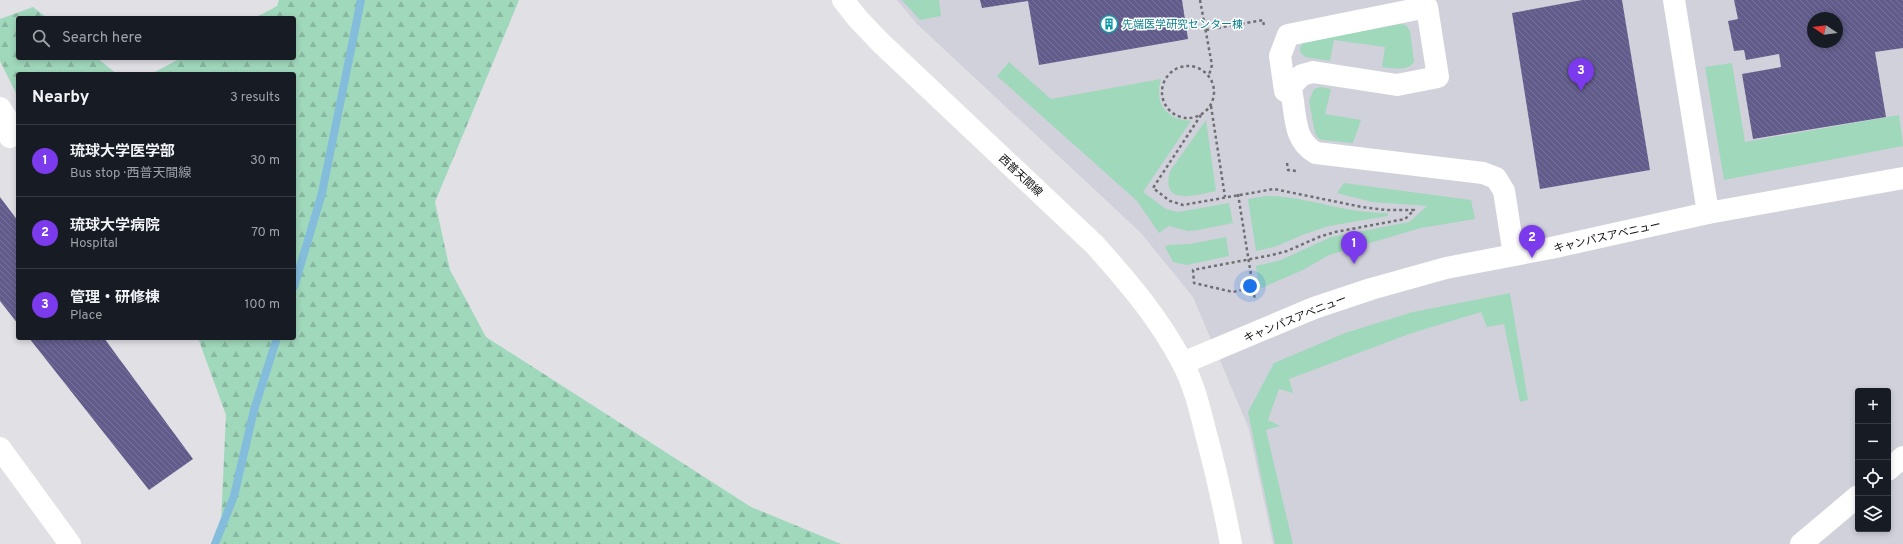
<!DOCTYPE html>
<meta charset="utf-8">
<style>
body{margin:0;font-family:Overpass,"Noto Sans JP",sans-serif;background:#20242c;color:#f1f3f6}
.controls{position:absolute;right:12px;bottom:12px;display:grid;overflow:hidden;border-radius:4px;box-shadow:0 2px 6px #0003}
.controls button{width:36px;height:36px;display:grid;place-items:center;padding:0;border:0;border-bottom:1px solid #363941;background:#171b24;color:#f1f3f6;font:20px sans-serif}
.compass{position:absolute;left:1807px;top:12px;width:36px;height:36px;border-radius:50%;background:#171b24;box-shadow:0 2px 6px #0003;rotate:283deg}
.you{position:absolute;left:1250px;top:286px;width:14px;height:14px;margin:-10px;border:3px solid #fff;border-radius:50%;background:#1a73e8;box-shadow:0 0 0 6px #1a73e833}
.badge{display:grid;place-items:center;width:26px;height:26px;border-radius:50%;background:#7c3aed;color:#fff;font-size:13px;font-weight:700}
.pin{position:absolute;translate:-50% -33px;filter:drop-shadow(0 1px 2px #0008)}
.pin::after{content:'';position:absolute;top:21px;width:14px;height:12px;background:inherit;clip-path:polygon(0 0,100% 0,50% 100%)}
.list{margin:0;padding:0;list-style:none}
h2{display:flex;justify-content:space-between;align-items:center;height:52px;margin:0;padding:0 16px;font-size:17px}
h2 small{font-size:13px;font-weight:400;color:#9ea1a6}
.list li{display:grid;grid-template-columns:26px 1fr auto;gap:12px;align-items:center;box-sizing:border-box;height:72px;padding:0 16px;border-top:1px solid #363941}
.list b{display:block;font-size:15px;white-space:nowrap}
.list p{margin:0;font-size:13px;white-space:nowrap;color:#9ea1a6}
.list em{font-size:13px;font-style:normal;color:#9ea1a6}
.icon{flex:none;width:22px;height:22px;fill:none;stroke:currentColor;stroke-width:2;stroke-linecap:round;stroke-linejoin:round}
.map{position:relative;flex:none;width:1903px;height:544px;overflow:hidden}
.search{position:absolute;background:#171b24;box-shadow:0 2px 6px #0003;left:16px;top:16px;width:280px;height:44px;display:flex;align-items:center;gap:10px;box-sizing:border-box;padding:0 14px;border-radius:4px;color:#9ea1a6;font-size:15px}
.panel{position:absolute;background:#171b24;box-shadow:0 2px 6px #0003;left:16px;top:72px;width:280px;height:268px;border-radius:4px}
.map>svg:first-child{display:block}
.built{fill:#d1d1db;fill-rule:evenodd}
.grass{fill:#a0d8bc}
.forest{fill:url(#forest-firs)}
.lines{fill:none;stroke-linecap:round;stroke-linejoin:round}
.stream{stroke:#84bcdb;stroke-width:8}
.building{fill:url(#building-back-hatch);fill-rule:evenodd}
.path{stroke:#6f6f73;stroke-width:2.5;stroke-dasharray:3 3;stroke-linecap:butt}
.minor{stroke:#fff;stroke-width:22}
.labels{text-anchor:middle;stroke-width:3;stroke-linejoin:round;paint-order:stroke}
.culture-label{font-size:11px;fill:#0d838f;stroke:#fff;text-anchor:start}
.street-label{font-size:11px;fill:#0d0d0f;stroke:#fff}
</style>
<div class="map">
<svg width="1903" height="544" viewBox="0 0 1903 544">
<defs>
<pattern id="forest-firs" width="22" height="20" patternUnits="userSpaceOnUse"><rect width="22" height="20" fill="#a0d8bc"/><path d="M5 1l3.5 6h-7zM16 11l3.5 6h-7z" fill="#89b8a0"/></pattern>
<pattern id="building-back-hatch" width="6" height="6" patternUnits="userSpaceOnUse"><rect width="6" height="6" fill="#615c8b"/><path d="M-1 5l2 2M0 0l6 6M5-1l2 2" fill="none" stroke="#767296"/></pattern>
</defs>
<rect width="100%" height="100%" fill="#e0e0e5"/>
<path class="built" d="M897,0H1903V544H1273L1249,429L1193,297L1141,233L917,24ZM1813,18H1837V42H1813ZM1858,391H1888V529H1858Z"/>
<g class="grass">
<polygon points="902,0 939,0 941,16 920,20"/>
<path d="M1400,24L1406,25L1410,31L1414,62C1407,72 1393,68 1382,67L1385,47L1334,40L1330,61L1305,57L1300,52V47L1304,42Z"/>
<path d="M1009,62L1051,99L1161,79C1154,103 1166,120 1191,121L1143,192L1166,209L1178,212L1229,203L1233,223L1198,230L1188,231L1169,226L1159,233L1137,201L997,76Z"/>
<polygon points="1732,63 1745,142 1899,115 1903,146 1724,180 1705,67"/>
<polygon points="1320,87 1331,89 1325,114 1361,120 1353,143 1322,140 1318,138 1315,133 1309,101 1314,89"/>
<path d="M1206,120L1216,191C1196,195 1160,207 1170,171Z"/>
<polygon points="1344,183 1471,200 1475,219 1421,228 1329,255 1303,270 1259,289 1256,266 1281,260 1331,237 1409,222 1427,206 1372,202 1337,193"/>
<path d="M1266,196C1307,196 1346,214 1388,213V216L1329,226L1302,235L1277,246L1256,251L1248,199Z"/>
<polygon points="1226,237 1229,256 1187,265 1173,262 1165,247 1168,245 1190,244"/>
<polygon points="1510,293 1528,400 1520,402 1504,324 1487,327 1481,312 1409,334 1289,379 1293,393 1279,389 1268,420 1280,426 1266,430 1293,544 1275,544 1248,412 1274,363 1345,333 1413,312"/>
</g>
<g class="forest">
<polygon points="279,0 519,0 435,202 450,270 486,337 751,507 841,544 220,544 226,415 198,338 294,338 294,74 151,74 181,58 294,58 294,18 255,18 277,6"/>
<polygon points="33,7 47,18 18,18 18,58 97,58 117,74 18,74 18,97 0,61 0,19"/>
</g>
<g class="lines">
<g class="stream">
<polyline points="294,287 322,193 361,0"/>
<polyline points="215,544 234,496 254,410 277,338"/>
</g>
</g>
<g class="building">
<polygon points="980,0 1182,0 1188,39 1039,65 1028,1 982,8"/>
<polygon points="1582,0 1622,0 1650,170 1540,189 1512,13"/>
<path d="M1734,0H1903V48L1875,52L1886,117L1753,139L1742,74L1781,67L1779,54L1746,60L1744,50L1734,51L1728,21L1738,19ZM1813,18H1837V42H1813Z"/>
<polygon points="0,197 18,221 18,324 0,301"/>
<polygon points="29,338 104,338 193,459 149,490"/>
</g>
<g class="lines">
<g class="path">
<polyline points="1200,0 1212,65 1209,75"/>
<polyline points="1206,30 1263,20 1264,26"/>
<circle cx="1188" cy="92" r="26"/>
<polyline points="1211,106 1225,197"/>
<polyline points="1201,115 1153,188 1170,201 1183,205 1274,189 1362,207 1386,210 1414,210 1405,219 1335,232 1319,237 1287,251 1272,255 1193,270 1194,283 1233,292 1253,287"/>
<polyline points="1287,163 1288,170 1296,171"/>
<polyline points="1238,194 1255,300"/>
</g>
<g class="minor">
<path d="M843,0L858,19L881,43L1095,245C1128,282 1159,318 1182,362C1194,384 1200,410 1206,434C1216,471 1224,507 1231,544"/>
<polyline points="1674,0 1708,213"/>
<path d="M1292,95L1291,86L1302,75L1313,72L1397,85L1438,77L1427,7L1288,35L1280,56L1285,91L1292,95C1296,118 1294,141 1316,153L1483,173L1496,178L1504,191L1514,255"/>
<polyline points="0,108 6,117 10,137"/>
<polyline points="1183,363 1314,308 1371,289 1446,268 1551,248 1708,213 1903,178"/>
<polyline points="0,448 70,544"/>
<polyline points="1888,470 1903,457"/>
<polyline points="1801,544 1858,496"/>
</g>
</g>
<defs>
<g id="building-ring" transform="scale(0.9)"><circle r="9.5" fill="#fff" stroke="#0f9aa8" stroke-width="1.5"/><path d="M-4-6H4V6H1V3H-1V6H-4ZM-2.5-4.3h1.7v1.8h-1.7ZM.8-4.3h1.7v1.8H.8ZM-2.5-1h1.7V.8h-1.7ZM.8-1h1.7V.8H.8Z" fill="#0f9aa8"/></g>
</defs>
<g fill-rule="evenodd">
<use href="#building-ring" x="1109" y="24"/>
</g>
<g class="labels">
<g class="culture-label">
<text x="1122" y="28">先端医学研究センター棟</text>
</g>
<g class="street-label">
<text transform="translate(1021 175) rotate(43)" y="4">西普天間線</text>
<text transform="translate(1607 236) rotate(-13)" y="4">キャンパスアベニュー</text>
<text transform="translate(1295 318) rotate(-22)" y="4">キャンパスアベニュー</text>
</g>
</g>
</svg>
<div class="controls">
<button>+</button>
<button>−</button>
<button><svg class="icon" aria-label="locate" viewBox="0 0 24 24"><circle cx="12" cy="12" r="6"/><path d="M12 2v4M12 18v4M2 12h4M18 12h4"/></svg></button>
<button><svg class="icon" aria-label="layers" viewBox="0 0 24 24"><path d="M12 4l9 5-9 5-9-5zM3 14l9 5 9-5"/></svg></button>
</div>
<svg class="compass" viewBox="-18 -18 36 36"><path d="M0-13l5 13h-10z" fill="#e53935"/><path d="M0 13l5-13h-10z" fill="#9ea1a6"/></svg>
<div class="you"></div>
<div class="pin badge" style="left:1354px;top:264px">1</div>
<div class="pin badge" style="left:1532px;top:258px">2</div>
<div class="pin badge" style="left:1581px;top:91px">3</div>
<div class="search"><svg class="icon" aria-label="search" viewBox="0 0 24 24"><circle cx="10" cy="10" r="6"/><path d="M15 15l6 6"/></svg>Search here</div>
<section class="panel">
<h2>Nearby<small>3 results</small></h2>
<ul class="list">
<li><span class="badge">1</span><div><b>琉球大学医学部</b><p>Bus stop · 西普天間線</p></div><em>30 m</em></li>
<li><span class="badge">2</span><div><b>琉球大学病院</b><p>Hospital</p></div><em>70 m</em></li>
<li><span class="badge">3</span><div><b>管理・研修棟</b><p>Place</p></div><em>100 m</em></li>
</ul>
</section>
</div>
